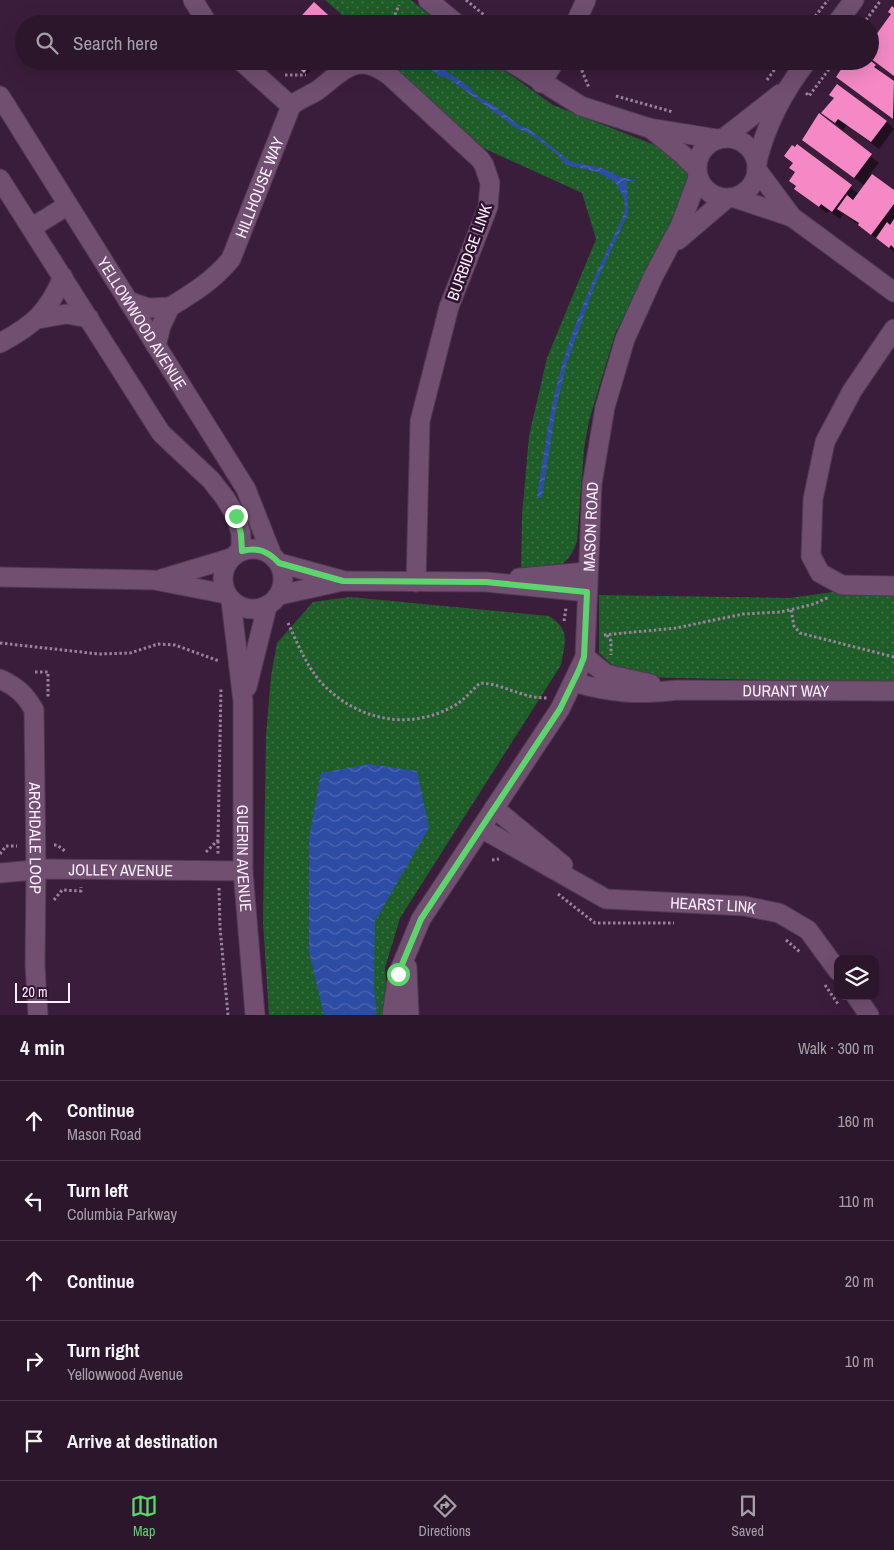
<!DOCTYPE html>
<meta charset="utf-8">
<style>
body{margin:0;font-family:"Archivo Narrow",sans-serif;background:#341f34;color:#f1f3f6}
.controls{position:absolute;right:15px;bottom:15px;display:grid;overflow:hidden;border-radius:10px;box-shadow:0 5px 20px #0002}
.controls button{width:45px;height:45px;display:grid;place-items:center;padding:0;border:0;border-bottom:1px solid #483548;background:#2c162c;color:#f1f3f6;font:25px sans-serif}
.scale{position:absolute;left:15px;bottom:12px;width:55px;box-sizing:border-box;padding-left:5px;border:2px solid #fdeefd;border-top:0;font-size:14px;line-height:18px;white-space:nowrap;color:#fdeefd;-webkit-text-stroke:4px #301331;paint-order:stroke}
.stop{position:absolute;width:15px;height:15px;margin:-11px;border:4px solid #5dd56d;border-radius:50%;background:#fff}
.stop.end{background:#5dd56d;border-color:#fff;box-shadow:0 1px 5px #0008}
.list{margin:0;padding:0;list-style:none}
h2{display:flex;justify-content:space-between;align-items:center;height:65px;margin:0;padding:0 20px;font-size:21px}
h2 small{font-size:16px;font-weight:400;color:#a69fa9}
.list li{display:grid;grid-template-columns:32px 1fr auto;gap:15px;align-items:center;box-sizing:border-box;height:80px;padding:0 20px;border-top:1px solid #483548}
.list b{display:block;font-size:19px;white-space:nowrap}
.list p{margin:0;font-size:16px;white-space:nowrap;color:#a69fa9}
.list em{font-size:16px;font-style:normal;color:#a69fa9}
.icon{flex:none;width:28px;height:28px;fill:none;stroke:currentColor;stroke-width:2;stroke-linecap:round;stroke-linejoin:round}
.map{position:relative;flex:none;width:894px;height:1015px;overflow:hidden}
.search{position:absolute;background:#2c162c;box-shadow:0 5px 20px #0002;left:15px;right:15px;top:15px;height:55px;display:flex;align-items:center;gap:12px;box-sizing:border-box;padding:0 18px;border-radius:28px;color:#a69fa9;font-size:19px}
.sheet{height:465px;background:#2c162c}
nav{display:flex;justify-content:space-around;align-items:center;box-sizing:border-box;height:70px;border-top:1px solid #483548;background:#2c162c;font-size:14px;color:#a69fa9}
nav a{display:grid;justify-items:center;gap:2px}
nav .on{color:#5dd56d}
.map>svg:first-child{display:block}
.park{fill:url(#park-dots)}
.water{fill:url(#water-waves)}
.shadow{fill:#0007}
.building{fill:#f489c6}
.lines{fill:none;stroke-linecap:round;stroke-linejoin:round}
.minor-casing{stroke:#513852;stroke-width:21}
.path{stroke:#99839a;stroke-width:3;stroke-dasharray:2.5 2.5;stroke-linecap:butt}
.minor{stroke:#704f70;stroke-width:19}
.route{stroke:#5dd56d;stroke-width:6}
.labels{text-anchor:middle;stroke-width:5;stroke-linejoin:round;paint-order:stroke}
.street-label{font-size:16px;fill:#fdeefd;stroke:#301331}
</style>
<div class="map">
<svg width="894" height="1015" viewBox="0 0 894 1015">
<defs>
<pattern id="park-dots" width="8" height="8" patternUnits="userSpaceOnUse" patternTransform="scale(1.25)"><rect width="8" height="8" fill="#1e5c28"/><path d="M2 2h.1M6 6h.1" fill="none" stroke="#407448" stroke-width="1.8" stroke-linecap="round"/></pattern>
<pattern id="water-waves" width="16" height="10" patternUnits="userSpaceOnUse" patternTransform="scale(1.25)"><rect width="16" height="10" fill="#2d4ca4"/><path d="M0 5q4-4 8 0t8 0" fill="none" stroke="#4c66b2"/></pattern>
</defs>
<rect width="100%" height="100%" fill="#3a1d3b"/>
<g class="park">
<polygon points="325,0 411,0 441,24 347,24 349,21"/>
<path d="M386,61H491L553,105L665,149L686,168L689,180L687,193L615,334L589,421L584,449L577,541C567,572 550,569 521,573L522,516L529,436L547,358L596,239L582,193L481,147Z"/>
<polygon points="833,592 845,595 894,595 894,683 637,677 616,669 599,653 599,595 789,598"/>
<path d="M350,597L549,616C571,630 565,642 561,665L400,918L385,968L388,1015H269L263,922L266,736L271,676L277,643L313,602Z"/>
</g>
<g class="water">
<path d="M424,61H431L464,83L480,98L492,104L520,126L529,129L571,162L603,168L618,176L636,181H627L628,214L594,287L567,363L556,407L542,498L537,497C542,467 546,436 552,406C565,341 592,280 621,221L625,211L624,198L615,182L598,172L566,165L558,155L530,134L516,128L448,78L438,76Z"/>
<polygon points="369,764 417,771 429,828 375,921 374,988 377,1015 324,1015 309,952 309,838 321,773"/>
</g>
<g class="shadow">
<polygon points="293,61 318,61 307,74"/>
<polygon points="875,66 894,83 894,120 837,76 852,67"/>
<polygon points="823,113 886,121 894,129 879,149 847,125 843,130"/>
<polygon points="820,115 879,163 870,174 894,192 894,252 844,214 840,219 829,211 827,213 804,196 790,181 796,173 794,164 786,156 797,146 859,194 865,186 804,139"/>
</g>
<g class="building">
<polygon points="314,2 338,24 294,24"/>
<polygon points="892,6 894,8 894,76 870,58 870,38 873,39 891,14 888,12"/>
<polygon points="291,61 314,61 304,73"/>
<polygon points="855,61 871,61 876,65 874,67 894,81 893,119 836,77 844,65 848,62 852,65"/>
<polygon points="837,84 887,121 871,142 838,119 835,123 821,113 834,98 829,95"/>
<polygon points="819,113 872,154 854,178 802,140"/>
<polygon points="797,144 852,185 832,212 821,204 819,207 794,189 796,186 789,181 795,172 789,168 793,163 784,156 792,145 795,147"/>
<polygon points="872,174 894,190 894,204 871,235 858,225 859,223 837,209 847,195 853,200"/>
<polygon points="894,219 894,248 891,245 889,248 876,238 887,222 890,225"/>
</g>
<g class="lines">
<g class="minor-casing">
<g id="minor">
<polyline points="193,0 208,24"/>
<polyline points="428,0 457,24"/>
<polyline points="575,24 586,0"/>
<polyline points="836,24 854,0"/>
<polyline points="509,61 581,106 649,128 717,139"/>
<polyline points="541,83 555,61"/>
<path id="s1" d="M0,96L246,489L272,555"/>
<path d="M291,106C299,99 309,96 318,90C344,70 357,51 390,76L480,159L484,165L490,183L488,207L449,307L420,421L416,582"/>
<polyline points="650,128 683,155 697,169"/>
<circle cx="727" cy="168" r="30"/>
<polyline points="724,138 780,94"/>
<path d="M757,162C766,124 783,92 807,61"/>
<polyline points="757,170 792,217 894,292"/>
<polyline points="0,179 161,433 211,480 225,498 236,516 241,534 241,551"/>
<polyline points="735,198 792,217"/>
<polyline points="31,228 68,205"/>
<polyline points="678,240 726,199"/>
<polyline points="128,301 148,308 170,307 161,326 156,346"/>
<path id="s2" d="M170,307C193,293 214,280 231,259L291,106L241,61"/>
<polyline points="38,319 66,314 89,318"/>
<polyline points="894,329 852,391 825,442 813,499 811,556 820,573 842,585 894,586"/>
<path d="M0,343C34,325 48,312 63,277"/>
<circle cx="253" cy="579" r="30"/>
<polyline points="279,563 341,580"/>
<polyline points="0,577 154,580 226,594"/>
<polyline points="519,578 587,572"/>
<polyline points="161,579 231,558"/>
<polyline points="280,595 343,581 486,582 587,592"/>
<path id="s3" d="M231,601L243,701V871L255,1015"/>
<polyline points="585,657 606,674 651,684"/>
<path id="s4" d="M0,679C17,687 25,694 34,710L36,870L35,965L38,1015"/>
<path id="s5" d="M573,682C610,693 639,695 677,690L894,691"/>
<polyline points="247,687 267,607"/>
<polyline points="494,808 563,865"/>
<path id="s6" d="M481,828L606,899L744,906L779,913L808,930L838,971"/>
<path id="s7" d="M0,873L46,869L243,871"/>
<polyline points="407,967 409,1015"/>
<polyline points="856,996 869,1015"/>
<path id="s8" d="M392,1015L398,974L421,919L560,709L585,657L592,484L605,407L625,339L654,275L680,226L698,178"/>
</g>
</g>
<g class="path">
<polyline points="466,0 495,24"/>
<polyline points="391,24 399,5"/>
<polyline points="809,24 828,0"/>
<polyline points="863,24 881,0"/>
<polyline points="578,61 589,88"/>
<polyline points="285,75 306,75"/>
<polyline points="767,80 781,61"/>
<polyline points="806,93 809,96 835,61"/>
<polyline points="616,96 673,112"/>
<polyline points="791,610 794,626 800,633 894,657"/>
<polyline points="564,621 566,608"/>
<path d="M288,623C297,642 305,663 319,680C354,720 410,733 457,704C465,699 472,690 480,683C505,684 520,698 547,698"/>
<polyline points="604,635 676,628 743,614 781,612 814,604 829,597"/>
<polyline points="607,635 611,641 611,655"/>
<polyline points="0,643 99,654 130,653 158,644 175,645 219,661"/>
<polyline points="35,672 48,672 48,698"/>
<polyline points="218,841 218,854"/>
<polyline points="54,845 57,845 65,851"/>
<polyline points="206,852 218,840 221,688"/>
<polyline points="0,854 6,846 17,846"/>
<polyline points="492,860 499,859"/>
<polyline points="219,888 220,927 228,1015"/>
<polyline points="558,894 595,923 674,923"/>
<polyline points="54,900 62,890 81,891 81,887"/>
<polyline points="786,940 800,952"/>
<polyline points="825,985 838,1004"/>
</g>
<use href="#minor" class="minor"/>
</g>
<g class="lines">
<path class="route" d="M236,516L241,534L242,551C258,547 268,551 279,563L343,581L486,582L587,592L584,657L579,670L560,709L421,919L398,974"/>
</g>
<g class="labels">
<g class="street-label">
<text dy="6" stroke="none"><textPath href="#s2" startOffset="155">HILLHOUSE WAY</textPath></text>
<text transform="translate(469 252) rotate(-70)" y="6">BURBIDGE LINK</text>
<text dy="6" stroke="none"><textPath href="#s1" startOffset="268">YELLOWWOOD AVENUE</textPath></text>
<text dy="6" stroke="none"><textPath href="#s8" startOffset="541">MASON ROAD</textPath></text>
<text dy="6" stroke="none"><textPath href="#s5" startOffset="214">DURANT WAY</textPath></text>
<text dy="6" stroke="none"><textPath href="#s4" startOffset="175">ARCHDALE LOOP</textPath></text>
<text dy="6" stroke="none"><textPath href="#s3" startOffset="258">GUERIN AVENUE</textPath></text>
<text dy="6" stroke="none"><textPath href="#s7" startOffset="121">JOLLEY AVENUE</textPath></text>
<text dy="6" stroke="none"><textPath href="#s6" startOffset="251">HEARST LINK</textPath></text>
</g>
</g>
</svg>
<div class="controls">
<button><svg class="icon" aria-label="layers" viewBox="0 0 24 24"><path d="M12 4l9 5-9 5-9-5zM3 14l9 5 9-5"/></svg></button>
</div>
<div class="scale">20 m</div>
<div class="stop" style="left:398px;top:974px"></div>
<div class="stop end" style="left:236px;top:516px"></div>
<div class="search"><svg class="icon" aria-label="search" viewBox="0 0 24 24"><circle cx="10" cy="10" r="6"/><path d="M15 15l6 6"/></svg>Search here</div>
</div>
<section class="sheet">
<h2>4 min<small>Walk · 300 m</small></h2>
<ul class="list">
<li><svg class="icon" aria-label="ahead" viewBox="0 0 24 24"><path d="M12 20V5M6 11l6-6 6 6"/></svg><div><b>Continue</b><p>Mason Road</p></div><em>160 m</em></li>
<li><svg class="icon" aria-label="left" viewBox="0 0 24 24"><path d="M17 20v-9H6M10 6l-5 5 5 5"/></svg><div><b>Turn left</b><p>Columbia Parkway</p></div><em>110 m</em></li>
<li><svg class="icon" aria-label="ahead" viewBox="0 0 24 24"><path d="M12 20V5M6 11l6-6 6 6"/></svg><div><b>Continue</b></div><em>20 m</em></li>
<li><svg class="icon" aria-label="right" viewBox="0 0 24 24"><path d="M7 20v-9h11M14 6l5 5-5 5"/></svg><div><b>Turn right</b><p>Yellowwood Avenue</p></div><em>10 m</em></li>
<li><svg class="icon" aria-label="arrive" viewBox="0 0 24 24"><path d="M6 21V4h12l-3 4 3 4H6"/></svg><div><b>Arrive at destination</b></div></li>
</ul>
</section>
<nav>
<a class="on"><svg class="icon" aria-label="map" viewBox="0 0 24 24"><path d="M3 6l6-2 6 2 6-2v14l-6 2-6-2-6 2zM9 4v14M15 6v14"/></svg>Map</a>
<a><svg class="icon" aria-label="directions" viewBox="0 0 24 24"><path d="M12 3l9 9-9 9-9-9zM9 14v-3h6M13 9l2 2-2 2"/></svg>Directions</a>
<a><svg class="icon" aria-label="saved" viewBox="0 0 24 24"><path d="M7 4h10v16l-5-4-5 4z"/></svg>Saved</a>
</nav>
